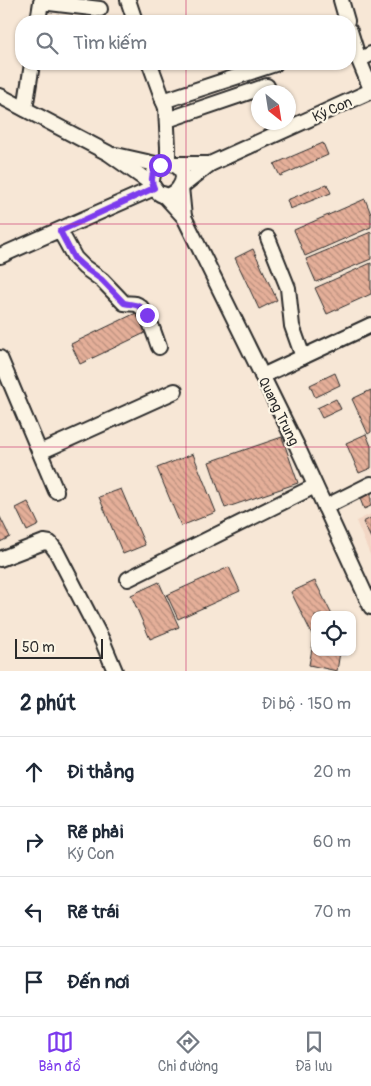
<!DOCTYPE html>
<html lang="vi">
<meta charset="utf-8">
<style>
body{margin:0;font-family:Pangolin,sans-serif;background:#f2f2f3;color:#1f2937}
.controls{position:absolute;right:15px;bottom:15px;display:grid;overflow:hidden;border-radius:10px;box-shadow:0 1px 4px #0004}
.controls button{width:45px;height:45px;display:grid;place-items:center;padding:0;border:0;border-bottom:1px solid #e0e1e3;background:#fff;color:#1f2937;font:25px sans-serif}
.compass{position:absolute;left:251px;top:85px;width:45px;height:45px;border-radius:50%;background:#fff;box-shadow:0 1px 4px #0004;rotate:150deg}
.scale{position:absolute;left:15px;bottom:12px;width:88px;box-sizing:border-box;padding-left:5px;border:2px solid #2b2b2b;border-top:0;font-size:14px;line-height:18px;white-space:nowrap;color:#2b2b2b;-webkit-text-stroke:4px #fcf5e5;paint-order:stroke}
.stop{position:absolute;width:15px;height:15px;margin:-11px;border:4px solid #7c3aed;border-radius:50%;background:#fff}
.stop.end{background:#7c3aed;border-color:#fff;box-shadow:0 1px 5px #0008}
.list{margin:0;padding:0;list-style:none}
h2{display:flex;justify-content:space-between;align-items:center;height:65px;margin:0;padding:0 20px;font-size:21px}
h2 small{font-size:16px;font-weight:400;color:#747a83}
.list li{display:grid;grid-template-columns:32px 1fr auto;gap:15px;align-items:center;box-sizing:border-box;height:70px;padding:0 20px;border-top:1px solid #e0e1e3}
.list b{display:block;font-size:19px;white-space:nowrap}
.list p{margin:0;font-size:16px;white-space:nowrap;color:#747a83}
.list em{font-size:16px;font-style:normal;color:#747a83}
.icon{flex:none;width:28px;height:28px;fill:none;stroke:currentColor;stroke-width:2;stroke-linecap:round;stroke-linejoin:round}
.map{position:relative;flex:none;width:371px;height:671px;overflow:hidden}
.search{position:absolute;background:#fff;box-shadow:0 1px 4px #0004;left:15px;right:15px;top:15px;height:55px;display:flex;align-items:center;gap:12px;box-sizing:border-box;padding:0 18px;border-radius:20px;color:#747a83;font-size:19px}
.sheet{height:345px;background:#fff}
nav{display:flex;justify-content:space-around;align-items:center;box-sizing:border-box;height:70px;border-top:1px solid #e0e1e3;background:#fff;font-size:14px;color:#747a83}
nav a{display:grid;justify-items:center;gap:2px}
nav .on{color:#7c3aed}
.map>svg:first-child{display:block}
.built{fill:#f2d6c4}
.building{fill:url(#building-back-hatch);stroke:#2b2b2b}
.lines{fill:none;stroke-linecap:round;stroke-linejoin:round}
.minor-casing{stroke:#2b2b2b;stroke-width:18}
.minor{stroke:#fcf5e5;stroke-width:14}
.route{stroke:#7c3aed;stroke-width:6}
.grid{fill:none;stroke:#c2185b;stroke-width:1;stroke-opacity:0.55}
.labels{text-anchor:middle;stroke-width:4.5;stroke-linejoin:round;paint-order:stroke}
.street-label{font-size:14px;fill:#2b2b2b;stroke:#fcf5e5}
</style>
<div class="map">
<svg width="371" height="671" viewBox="0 0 371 671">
<defs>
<pattern id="building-back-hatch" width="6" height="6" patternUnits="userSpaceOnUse" patternTransform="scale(1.25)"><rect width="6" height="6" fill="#e5af99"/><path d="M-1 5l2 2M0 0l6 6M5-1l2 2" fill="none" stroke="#ba8f7d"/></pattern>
</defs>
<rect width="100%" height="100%" fill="#f7e7d6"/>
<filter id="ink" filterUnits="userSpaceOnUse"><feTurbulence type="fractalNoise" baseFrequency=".02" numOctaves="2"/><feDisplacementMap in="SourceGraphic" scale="10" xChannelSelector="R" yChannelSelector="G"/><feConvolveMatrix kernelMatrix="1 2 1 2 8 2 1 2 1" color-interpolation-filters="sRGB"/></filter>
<g filter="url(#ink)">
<polygon class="built" points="371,514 371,557 356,521"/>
<g class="building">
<polygon points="323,143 328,155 280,176 274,164"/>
<polygon points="327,184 331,193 290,209 287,200"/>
<polygon points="365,199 371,214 371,227 305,256 294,230"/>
<polygon points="371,232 371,259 316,282 306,259"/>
<polygon points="253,249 277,300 259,309 235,258"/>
<polygon points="371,263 371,294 327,314 315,288"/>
<polygon points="138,312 147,332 80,364 71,344"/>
<polygon points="335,373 340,385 315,397 310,385"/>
<polygon points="371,390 371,432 368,434 352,399"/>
<polygon points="336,399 341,409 322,418 317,408"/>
<polygon points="366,434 371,446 371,468 359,473 346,443"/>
<polygon points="282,437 298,483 225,508 209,462"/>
<polygon points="193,454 216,512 181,526 157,468"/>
<polygon points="121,489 145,545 123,554 99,497"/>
<polygon points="371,491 371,506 364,509 359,496"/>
<polygon points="28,502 39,525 27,531 16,508"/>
<polygon points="0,517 10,537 0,542"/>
<polygon points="371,518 371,538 363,522"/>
<polygon points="229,567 240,591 178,619 167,595"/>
<polygon points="315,581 332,615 315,615 315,652 340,652 337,671 309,665 314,638 291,592"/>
<polygon points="159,582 179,627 150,639 131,595"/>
</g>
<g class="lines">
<g class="minor-casing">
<g id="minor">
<polyline points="128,0 135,21"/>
<polyline points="341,0 347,21"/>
<polyline points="38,21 41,2 100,9"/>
<polyline points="350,31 359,60 371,89"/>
<polyline points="359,60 371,54"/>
<polyline points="150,64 166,108 168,147 168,164"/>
<path d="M0,96L108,153L152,184C168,217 201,169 170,164C158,162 151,173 152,184"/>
<polyline points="163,101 275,64"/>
<polyline points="25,109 32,64"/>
<polyline points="167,120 267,86"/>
<polyline points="116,155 160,165"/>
<polyline points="170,164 210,164"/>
<polyline points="163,194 184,217 297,446 371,607"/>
<polyline points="184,217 181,187 210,164 371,91"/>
<path d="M60,231L75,258L84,267L102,280L124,303C128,304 132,303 136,304C147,307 155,337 159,347"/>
<polyline points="268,238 288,288 292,326 303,357"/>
<polyline points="0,256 154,188"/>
<polyline points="0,358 56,491"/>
<polyline points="262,376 371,325"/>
<polyline points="40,452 175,391"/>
<polyline points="325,507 371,484"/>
<polyline points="0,559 44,542 50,543 56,551 102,640 115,671"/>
<polyline points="128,579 315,486"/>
</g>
</g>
<use href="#minor" class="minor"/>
</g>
</g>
<g class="lines" filter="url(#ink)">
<path class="route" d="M147,315C139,302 136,306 124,303L102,280L84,267L74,258L60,231L154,188C150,179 152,171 160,165"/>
</g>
<path class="grid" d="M186,0V21M186,64V671M0,224H371M0,447H371"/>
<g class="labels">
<g class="street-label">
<text transform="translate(332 109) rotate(-24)" y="5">Ký Con</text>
<text transform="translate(279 411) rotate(64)" y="5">Quang Trung</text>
</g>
</g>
</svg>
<div class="controls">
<button><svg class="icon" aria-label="locate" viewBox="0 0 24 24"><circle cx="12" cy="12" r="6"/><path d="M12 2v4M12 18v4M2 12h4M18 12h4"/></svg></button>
</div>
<svg class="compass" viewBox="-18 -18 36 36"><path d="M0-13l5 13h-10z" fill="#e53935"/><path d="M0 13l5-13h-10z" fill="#747a83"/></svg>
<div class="scale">50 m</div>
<div class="stop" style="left:160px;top:165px"></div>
<div class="stop end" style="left:147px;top:315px"></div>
<div class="search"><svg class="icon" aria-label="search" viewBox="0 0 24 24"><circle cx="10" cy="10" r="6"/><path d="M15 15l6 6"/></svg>Tìm kiếm</div>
</div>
<section class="sheet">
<h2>2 phút<small>Đi bộ · 150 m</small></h2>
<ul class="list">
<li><svg class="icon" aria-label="ahead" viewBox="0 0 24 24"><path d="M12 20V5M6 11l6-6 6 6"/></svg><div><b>Đi thẳng</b></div><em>20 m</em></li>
<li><svg class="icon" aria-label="right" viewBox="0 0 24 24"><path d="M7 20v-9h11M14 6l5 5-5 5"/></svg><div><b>Rẽ phải</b><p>Ký Con</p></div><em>60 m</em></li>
<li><svg class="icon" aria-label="left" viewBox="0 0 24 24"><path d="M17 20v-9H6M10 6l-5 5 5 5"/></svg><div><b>Rẽ trái</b></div><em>70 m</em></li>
<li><svg class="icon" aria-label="arrive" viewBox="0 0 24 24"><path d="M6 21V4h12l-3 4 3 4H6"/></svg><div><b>Đến nơi</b></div></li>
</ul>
</section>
<nav>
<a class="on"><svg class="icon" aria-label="map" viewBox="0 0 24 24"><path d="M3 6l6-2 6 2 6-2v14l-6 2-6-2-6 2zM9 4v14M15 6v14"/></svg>Bản đồ</a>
<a><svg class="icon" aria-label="directions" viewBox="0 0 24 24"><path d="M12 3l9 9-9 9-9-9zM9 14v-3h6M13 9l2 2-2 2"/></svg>Chỉ đường</a>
<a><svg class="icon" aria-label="saved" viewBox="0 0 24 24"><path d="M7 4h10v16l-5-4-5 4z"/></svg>Đã lưu</a>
</nav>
